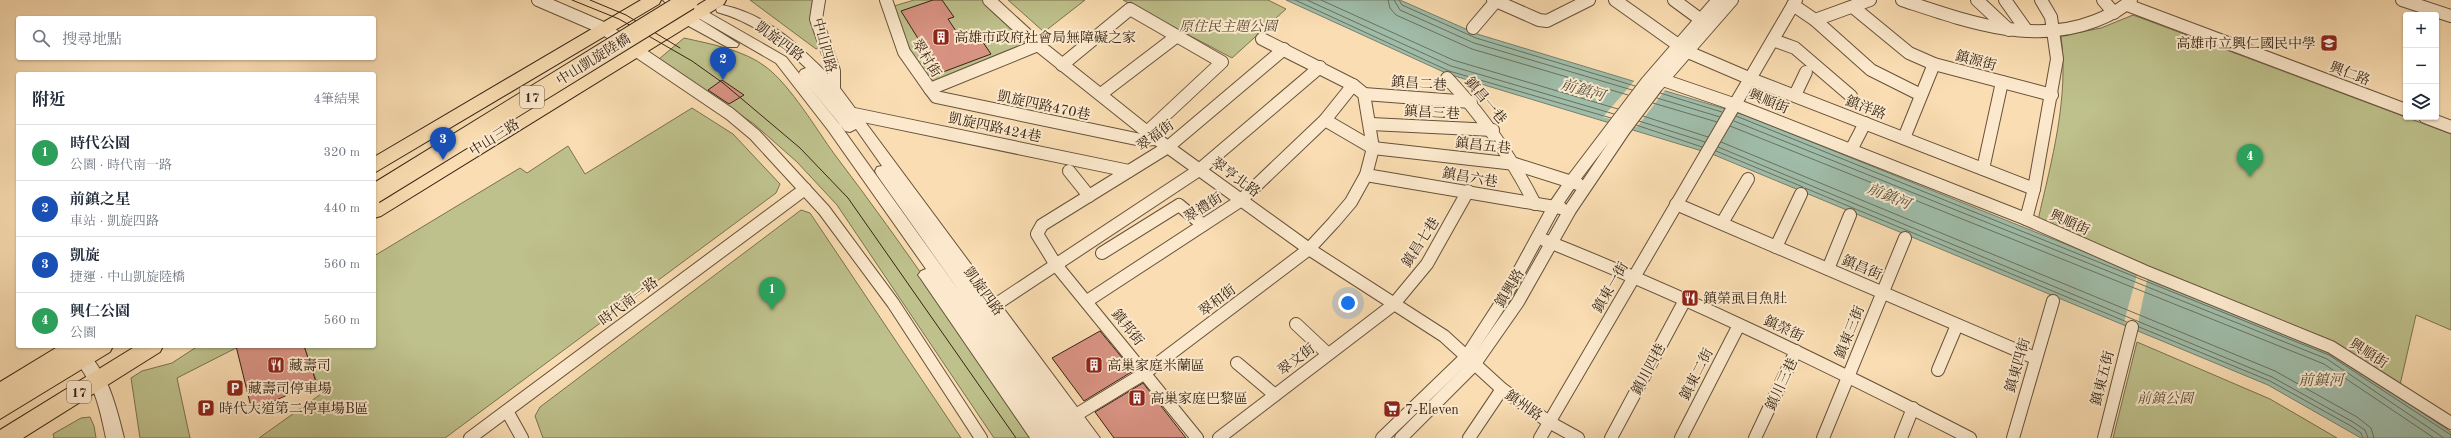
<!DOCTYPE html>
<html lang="zh-TW">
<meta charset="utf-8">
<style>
body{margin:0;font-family:"Old Standard TT","Noto Serif TC",serif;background:#f2f2f3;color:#1f2937}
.controls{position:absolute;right:12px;top:12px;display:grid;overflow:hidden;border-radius:4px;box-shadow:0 1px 3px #0004}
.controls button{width:36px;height:36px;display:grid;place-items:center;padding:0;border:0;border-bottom:1px solid #e0e1e3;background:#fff;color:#1f2937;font:20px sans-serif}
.you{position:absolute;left:1348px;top:303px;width:14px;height:14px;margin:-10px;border:3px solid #fff;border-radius:50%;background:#1a73e8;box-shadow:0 0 0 6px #1a73e833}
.badge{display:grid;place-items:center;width:26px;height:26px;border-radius:50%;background:#ea580c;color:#fff;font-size:13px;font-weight:700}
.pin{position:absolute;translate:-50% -33px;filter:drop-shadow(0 1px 2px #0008)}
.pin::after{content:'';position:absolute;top:21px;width:14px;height:12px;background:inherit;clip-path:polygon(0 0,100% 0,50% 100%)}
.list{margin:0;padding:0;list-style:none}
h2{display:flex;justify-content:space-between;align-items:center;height:52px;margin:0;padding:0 16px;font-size:17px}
h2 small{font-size:13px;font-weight:400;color:#747a83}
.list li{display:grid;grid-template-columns:26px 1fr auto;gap:12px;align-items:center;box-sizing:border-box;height:56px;padding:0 16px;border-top:1px solid #e0e1e3}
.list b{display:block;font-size:15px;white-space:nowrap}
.list p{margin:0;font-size:13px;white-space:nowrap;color:#747a83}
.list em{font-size:13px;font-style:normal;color:#747a83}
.icon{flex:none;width:22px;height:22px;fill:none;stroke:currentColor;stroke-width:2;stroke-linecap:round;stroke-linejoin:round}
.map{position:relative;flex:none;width:2451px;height:438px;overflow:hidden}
.search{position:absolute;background:#fff;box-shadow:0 1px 3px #0004;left:16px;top:16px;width:360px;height:44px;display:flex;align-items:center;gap:10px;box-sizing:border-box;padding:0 14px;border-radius:4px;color:#747a83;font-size:15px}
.panel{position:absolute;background:#fff;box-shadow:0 1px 3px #0004;left:16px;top:72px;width:360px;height:276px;border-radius:4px}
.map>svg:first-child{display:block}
.green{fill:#bec18c;stroke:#7a7250}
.water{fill:#9fbca9;stroke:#757f6d}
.pier{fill:#faddb2}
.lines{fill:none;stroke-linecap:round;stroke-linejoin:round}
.shore{stroke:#6a705e;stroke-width:1}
.building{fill:#d99383;stroke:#352313}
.minor-casing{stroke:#66523b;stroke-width:14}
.tertiary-casing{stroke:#66523b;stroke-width:2}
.primary-casing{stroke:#352313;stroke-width:2}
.minor{stroke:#fce9cd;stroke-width:12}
.tertiary{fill:#fce9cd;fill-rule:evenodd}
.primary{fill:#faddb2;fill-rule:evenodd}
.tram{stroke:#352313;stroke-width:1}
.primary-bridge-casing{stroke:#352313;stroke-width:21;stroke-linecap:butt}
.primary-bridge{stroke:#faddb2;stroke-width:19}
.labels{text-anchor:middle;stroke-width:4;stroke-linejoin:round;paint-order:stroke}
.shield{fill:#fce9cd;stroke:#715e4b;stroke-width:1}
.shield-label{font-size:13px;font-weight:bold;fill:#352313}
.park-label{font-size:14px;font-style:italic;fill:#574a31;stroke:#fce9cd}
.poi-label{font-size:14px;fill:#352313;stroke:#fce9cd;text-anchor:start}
.street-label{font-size:14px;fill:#352313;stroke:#fce9cd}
.water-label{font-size:15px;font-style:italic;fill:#555140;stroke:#fce9cd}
</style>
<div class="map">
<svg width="2451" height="438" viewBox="0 0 2451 438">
<rect width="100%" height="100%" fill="#faddb2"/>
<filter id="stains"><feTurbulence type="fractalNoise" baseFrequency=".005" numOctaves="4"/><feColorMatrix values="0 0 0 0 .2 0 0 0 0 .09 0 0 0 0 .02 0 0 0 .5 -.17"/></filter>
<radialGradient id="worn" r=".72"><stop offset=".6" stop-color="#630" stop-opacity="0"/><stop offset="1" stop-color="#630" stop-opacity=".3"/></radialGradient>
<g class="green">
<polygon points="750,0 813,0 822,46 816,49"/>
<polygon points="914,0 985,0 1031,43 933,84 906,51 891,7"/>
<polygon points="1008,0 1085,0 1044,32"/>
<polygon points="1123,0 1268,0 1286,9 1232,58"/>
<path d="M2133,15L2451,134V330L2416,315L2400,385L2327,341L2038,220C2052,159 2069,98 2061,36L2101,28Z"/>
<path d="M684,38C711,44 744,50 766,67C791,86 816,129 835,155C905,247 969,343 1036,438H994L837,205L797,162L754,124L659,59Z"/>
<polygon points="692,108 733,134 780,184 776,193 445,438 259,438 321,394 304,346 374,346 374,256 520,168 527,173 568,146 585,174"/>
<polygon points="801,210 810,213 961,438 543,438 535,416 540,407"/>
<polygon points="2137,342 2270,399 2337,438 2113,438"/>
<polygon points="198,346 240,346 177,378 190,438 140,438 131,378 142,371 172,363"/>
<polygon points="90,417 94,426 96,438 54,438 53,434 81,418"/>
</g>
<polygon class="water" points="1286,0 1400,0 1477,34 1742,114 2331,351 2451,432 2451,438 2361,438 2268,385 1712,154 1448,74"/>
<g class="pier">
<polygon points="1635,80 1666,89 1637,127 1603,117"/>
<polygon points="2138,271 2148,275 2137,328 2124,322"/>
</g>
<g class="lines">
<g class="shore">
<polyline points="1295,0 1449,71 1611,118"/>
<polyline points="1307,0 1451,66 1614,114"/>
<polyline points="1321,0 1453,60 1618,109"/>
<polyline points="1388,0 1390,8 1396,15 1472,49 1628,95"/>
<polyline points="1394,0 1400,10 1474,43 1632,90"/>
<polyline points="1399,0 1402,5 1476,38 1635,86"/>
<polyline points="1660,93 1722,112"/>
<polyline points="1657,98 1720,117"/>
<polyline points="1653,103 1717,122"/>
<polyline points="1643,116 1708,137"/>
<polyline points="1736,116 2329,355 2451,435"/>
<polyline points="1639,121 1705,142"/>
<polyline points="1734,121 2327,359 2444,438"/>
<polyline points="1636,125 1702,147"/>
<polyline points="1730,126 2324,364 2434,438"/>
<polyline points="1721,142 2275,371 2357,417 2371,428 2374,438"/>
<polyline points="1718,147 2272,377 2353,422 2365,430 2368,438"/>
<polyline points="1716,151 1803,187"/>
<polyline points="1805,188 2127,322"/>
<polyline points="2139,327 2270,381 2351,426 2361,433 2363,438"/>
</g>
</g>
<g class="building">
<polygon points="933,0 942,0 954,17 948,19 962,40 978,35 991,54 935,75 923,54 927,53 901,11"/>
<polygon points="722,80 744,95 729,104 708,90"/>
<polygon points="1100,331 1133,371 1084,401 1052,358"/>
<polygon points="236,346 304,346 316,382 252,411"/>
<polygon points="1143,383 1186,438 1114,438 1095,412"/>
</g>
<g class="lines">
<g class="minor-casing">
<g id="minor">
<polyline points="538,0 603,28 730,114 755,135 824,210 893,303 981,438"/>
<polyline points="819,0 816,19 834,71 834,89"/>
<polyline points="886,0 904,52 930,89 1038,45"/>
<polyline points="989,0 1038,45 1147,132 1309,249 1444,336 1502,389 1549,422 1578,438"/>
<polyline points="1498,0 1496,1 1539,20 1547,21 1589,0"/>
<polyline points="1615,0 1688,52 1751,79 2034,189 2057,59 2051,17 2041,0"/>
<polyline points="1674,0 1708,25"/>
<path d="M1902,0C1963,20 2031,46 2095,21C2108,16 2121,10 2131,0"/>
<polyline points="1977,0 2009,30"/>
<polyline points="2005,0 2027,31"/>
<polyline points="2103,0 2114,13"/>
<polyline points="2402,0 2451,16"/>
<polyline points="1793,5 1815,20 1871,70 1921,95"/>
<polyline points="2127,5 2406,110"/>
<polyline points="1853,7 1909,53 1934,64 2052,95"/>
<polyline points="1815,20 1870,0"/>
<polyline points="1473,28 1496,1 1493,0"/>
<polyline points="1773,40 1795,48 1851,96"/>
<polyline points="1062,65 1130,9 1222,62 1147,132"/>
<path d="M1447,78C1483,116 1511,157 1535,204"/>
<polyline points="1663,80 1736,105 2026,219 2144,271 2331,347 2451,423"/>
<polyline points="930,89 936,97 1141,140 1156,139"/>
<polyline points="1101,94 1177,36"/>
<polyline points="1364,94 1471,102"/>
<polyline points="1795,95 1806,72"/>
<polyline points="854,114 1129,171"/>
<polyline points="2425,117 2451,127"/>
<polyline points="1325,120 1373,148 1515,164 1578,184"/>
<polyline points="1371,124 1493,130"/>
<polyline points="1904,138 1934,64"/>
<polyline points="1851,150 1865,123"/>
<polyline points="1983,169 2002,82"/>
<polyline points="1069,171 1089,196"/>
<polyline points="1366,175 1561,208"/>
<polyline points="1676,204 2035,358"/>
<polyline points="2026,219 2034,189"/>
<polyline points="1722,223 1748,179"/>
<path d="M1544,240C1690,298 1831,367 1970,438"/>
<polyline points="1776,247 1801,194"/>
<polyline points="1102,253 1179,205 1203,225"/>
<polyline points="1828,269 1850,215"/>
<polyline points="1087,301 1240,201 1325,120 1353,85"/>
<polyline points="995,305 1199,170 1320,67"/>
<polyline points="1296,324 1328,354"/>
<polyline points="1237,363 1275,395"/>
<polyline points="1938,370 1957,325"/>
<polyline points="507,411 522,438"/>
<polyline points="1066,421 1145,373 1309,249 1334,222 1351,202 1366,175 1373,148 1364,94 1353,85 1262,39"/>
<polyline points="470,438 805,189"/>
<polyline points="1197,438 1056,265 1037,234 1042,225 1168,147 1284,49"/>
<polyline points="1219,438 1393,305 1427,264 1468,191"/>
<polyline points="1382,438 1466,357 1505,297 1554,207 1571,182 1647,82 1718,0"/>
<polyline points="1401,438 1474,365 1518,302 1570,210 1624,130 1657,86 1732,0"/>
<polyline points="1469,438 1502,389"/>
<polyline points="1540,438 1796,0"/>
<polyline points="1611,438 1685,300"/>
<polyline points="1681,438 1739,325"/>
<polyline points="1755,438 1796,351"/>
<polyline points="1823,438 1905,238"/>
<polyline points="1901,438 1913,408"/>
<polyline points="2013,438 2053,301"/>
<polyline points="2104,438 2132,327"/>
</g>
</g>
<g class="tertiary-casing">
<g id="tertiary">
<path d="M663,0H676L681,5L687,2L692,3L786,57L801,76L799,73L801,70L806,68C780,43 753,22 717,12L716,9L722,5C768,14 802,48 834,80L1100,438H1030L921,279L918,275L921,271L926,269L828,130L776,63L688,12L739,44L737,47H727L683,23ZM806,83L845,131L850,132L856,129L882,166L877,167L875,171L877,175L962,295L838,122Z"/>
<path d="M68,346H81C107,369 116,405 124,438H106C100,409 96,389 78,364C74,359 69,356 66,350Z"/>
</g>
</g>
<g class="primary-casing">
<g id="primary">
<polygon points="641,0 661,0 659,4 374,173 374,157"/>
<polygon points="706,0 726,0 724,4 381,216 374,218 374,202"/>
<polygon points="59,346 113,346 110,352 0,419 0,382"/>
<polygon points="136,346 163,346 160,352 23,438 0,438 0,430"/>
</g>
</g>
<use href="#minor" class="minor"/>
<use href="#tertiary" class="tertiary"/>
<use href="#primary" class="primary"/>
<g class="tram">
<polyline points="572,0 619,19 692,61 723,83 800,148 848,198 1016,438"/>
<polyline points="590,0 626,15 680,48"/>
</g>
<g class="primary-bridge-casing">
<polyline id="primary-bridge" points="374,194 689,0"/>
</g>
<use href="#primary-bridge" class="primary-bridge"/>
</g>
<defs>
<g id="building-square" transform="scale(0.9)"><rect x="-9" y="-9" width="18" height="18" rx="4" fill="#8f2418" stroke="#fce9cd"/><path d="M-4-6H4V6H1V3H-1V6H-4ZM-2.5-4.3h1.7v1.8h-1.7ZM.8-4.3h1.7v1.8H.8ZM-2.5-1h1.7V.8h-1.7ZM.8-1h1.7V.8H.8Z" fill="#fff"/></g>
<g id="school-square" transform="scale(0.9)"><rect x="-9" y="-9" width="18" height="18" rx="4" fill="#8f2418" stroke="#fce9cd"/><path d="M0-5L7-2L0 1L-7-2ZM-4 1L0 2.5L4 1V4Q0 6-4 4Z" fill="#fff"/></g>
<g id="restaurant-square" transform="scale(0.9)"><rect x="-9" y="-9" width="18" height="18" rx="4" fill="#8f2418" stroke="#fce9cd"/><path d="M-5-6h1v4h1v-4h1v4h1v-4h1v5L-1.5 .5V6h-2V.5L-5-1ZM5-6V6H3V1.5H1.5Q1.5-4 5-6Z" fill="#fff"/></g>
<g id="parking-square" transform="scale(0.9)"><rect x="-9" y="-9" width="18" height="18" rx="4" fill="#8f2418" stroke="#fce9cd"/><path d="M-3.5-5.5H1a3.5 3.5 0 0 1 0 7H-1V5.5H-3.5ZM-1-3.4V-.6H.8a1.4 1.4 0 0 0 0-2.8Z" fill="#fff"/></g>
<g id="supermarket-square" transform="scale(0.9)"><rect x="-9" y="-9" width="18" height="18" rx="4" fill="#8f2418" stroke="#fce9cd"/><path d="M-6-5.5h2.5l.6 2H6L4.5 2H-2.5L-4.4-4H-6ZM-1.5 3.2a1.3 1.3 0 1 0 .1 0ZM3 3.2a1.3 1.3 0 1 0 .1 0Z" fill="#fff"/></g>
</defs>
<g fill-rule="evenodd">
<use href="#building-square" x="941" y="37"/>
<use href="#school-square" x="2329" y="43"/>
<use href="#restaurant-square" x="1690" y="298"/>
<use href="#restaurant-square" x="276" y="365"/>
<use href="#building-square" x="1094" y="365"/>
<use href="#parking-square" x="235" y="388"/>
<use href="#building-square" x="1137" y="398"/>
<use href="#parking-square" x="206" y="408"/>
<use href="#supermarket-square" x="1392" y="409"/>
</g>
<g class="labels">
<g class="shield">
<rect x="520" y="86" width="24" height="22" rx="3"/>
<rect x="67" y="381" width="24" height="22" rx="3"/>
</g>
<g class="shield-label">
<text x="532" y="102">17</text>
<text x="79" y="397">17</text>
</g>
<g class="park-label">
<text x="1228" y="31">原住民主題公園</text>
<text x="2165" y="403">前鎮公園</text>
</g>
<g class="poi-label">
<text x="954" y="42">高雄市政府社會局無障礙之家</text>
<text x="2316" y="48" text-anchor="end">高雄市立興仁國民中學</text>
<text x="1703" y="303">鎮榮虱目魚肚</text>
<text x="289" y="370">藏壽司</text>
<text x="1107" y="370">高巢家庭米蘭區</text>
<text x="248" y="393">藏壽司停車場</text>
<text x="1150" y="403">高巢家庭巴黎區</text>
<text x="219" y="413">時代大道第二停車場B區</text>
<text x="1405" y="414">7-Eleven</text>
</g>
<g class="street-label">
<text transform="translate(780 41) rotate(36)" y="5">凱旋四路</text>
<text transform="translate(825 45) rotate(75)" y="5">中山四路</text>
<text transform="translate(927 58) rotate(58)" y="5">翠村街</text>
<text transform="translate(593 59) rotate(-32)" y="5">中山凱旋陸橋</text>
<text transform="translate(1976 60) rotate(15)" y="5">鎮源街</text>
<text transform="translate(2350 73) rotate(21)" y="5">興仁路</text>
<text transform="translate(1419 83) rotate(4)" y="5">鎮昌二巷</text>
<text transform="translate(1486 100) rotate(50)" y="5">鎮昌一巷</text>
<text transform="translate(1769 101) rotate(22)" y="5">興順街</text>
<text transform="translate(1044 105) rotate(12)" y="5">凱旋四路470巷</text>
<text transform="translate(1866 107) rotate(21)" y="5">鎮洋路</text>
<text transform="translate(1432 112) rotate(3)" y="5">鎮昌三巷</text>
<text transform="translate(995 127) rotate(12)" y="5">凱旋四路424巷</text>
<text transform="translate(1155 135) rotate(-36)" y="5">翠福街</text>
<text transform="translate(494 137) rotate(-32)" y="5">中山三路</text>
<text transform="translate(1483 145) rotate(6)" y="5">鎮昌五巷</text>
<text transform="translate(1236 177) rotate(36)" y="5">翠亨北路</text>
<text transform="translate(1470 177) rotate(10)" y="5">鎮昌六巷</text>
<text transform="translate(1203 207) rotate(-33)" y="5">翠禮街</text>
<text transform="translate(2070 222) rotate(24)" y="5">興順街</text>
<text transform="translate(1420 242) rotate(-57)" y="5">鎮昌七巷</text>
<text transform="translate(1862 267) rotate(23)" y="5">鎮昌街</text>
<text transform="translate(1610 287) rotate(-60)" y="5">鎮東一街</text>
<text transform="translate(1509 288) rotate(-59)" y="5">鎮興路</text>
<text transform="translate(984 291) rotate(54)" y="5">凱旋四路</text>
<text transform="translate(1217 300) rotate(-37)" y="5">翠和街</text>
<text transform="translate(628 301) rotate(-37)" y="5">時代南一路</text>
<text transform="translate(1128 327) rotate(51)" y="5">鎮邦街</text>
<text transform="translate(1784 328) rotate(25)" y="5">鎮榮街</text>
<text transform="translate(1849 332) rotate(-68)" y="5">鎮東三街</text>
<text transform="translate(2369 353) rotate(32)" y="5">興順街</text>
<text transform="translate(1296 359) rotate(-37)" y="5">翠文街</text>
<text transform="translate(2017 365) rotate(-74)" y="5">鎮東四街</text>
<text transform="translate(1648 369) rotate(-62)" y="5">鎮川四巷</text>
<text transform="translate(1696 374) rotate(-63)" y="5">鎮東二街</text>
<text transform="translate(2102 378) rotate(-76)" y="5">鎮東五街</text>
<text transform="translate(1781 384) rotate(-65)" y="5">鎮川三巷</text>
<text transform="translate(1524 405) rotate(35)" y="5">鎮州路</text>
</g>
<g class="water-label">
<text transform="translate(1583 90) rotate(16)" y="5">前鎮河</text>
<text transform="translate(1889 196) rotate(22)" y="5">前鎮河</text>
<text x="2321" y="385">前鎮河</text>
</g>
</g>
<rect width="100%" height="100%" filter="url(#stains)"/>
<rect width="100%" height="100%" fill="url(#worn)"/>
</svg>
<div class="controls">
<button>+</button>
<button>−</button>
<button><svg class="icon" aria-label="layers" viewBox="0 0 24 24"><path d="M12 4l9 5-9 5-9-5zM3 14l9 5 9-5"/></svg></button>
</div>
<div class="you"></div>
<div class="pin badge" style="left:772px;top:310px;background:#2e9e5b">1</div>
<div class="pin badge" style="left:723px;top:80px;background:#1a4fb4">2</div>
<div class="pin badge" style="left:443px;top:160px;background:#1a4fb4">3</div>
<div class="pin badge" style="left:2250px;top:177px;background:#2e9e5b">4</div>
<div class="search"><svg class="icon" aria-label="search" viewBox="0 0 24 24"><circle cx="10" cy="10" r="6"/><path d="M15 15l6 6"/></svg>搜尋地點</div>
<section class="panel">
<h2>附近<small>4筆結果</small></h2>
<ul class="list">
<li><span class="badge" style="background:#2e9e5b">1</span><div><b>時代公園</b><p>公園 · 時代南一路</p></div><em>320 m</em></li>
<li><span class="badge" style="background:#1a4fb4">2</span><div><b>前鎮之星</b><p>車站 · 凱旋四路</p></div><em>440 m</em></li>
<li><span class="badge" style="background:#1a4fb4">3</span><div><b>凱旋</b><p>捷運 · 中山凱旋陸橋</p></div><em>560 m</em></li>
<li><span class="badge" style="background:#2e9e5b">4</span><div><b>興仁公園</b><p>公園</p></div><em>560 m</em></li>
</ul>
</section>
</div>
